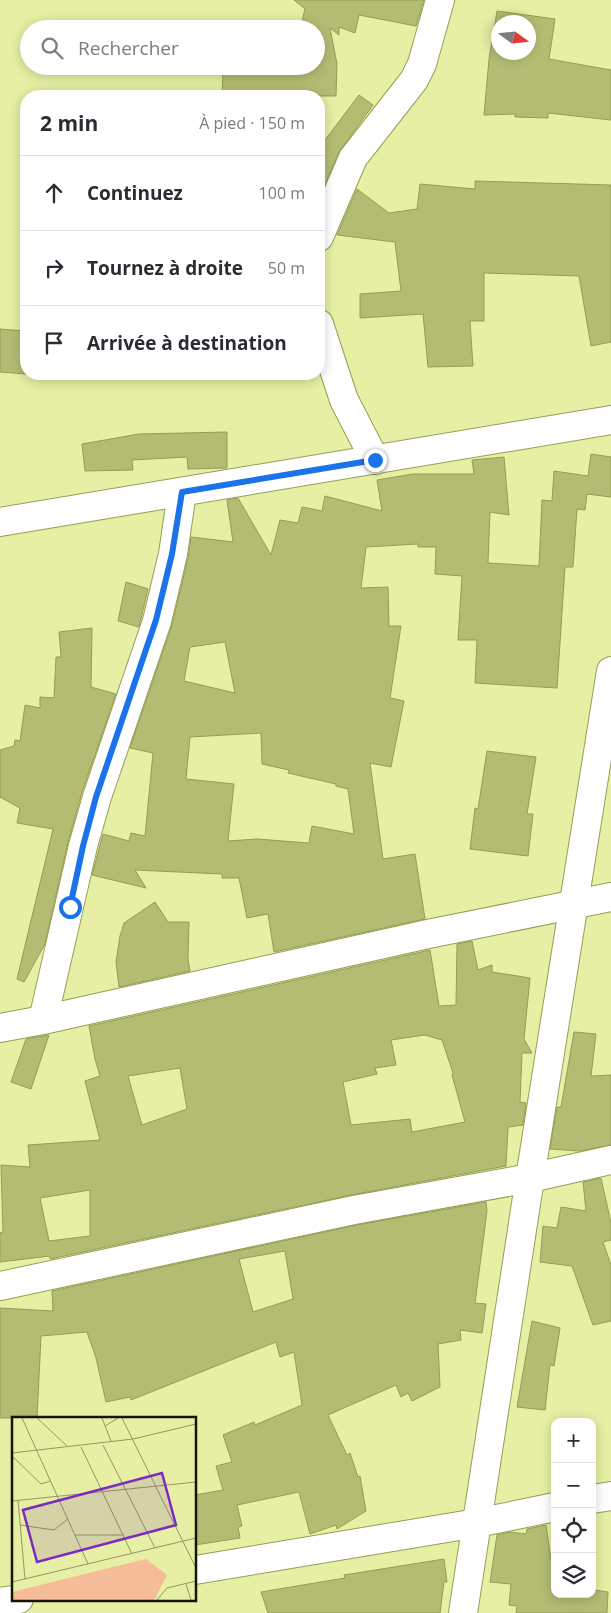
<!DOCTYPE html>
<html lang="fr">
<meta charset="utf-8">
<style>
body{margin:0;font-family:"Open Sans",sans-serif;background:#f7f7f7;color:#2b2b33}
.controls{position:absolute;right:15px;bottom:15px;display:grid;overflow:hidden;border-radius:10px;box-shadow:0 2px 12px #0003}
.controls button{width:45px;height:45px;display:grid;place-items:center;padding:0;border:0;border-bottom:1px solid #e1e1e2;background:#fff;color:#2b2b33;font:25px sans-serif}
.compass{position:absolute;left:491px;top:15px;width:45px;height:45px;border-radius:50%;background:#fff;box-shadow:0 2px 12px #0003;rotate:105deg}
.stop{position:absolute;width:15px;height:15px;margin:-11px;border:4px solid #1a73e8;border-radius:50%;background:#fff}
.stop.end{background:#1a73e8;border-color:#fff;box-shadow:0 1px 5px #0008}
.list{margin:0;padding:0;list-style:none}
h2{display:flex;justify-content:space-between;align-items:center;height:65px;margin:0;padding:0 20px;font-size:21px}
h2 small{font-size:16px;font-weight:400;color:#7c7c81}
.list li{display:grid;grid-template-columns:32px 1fr auto;gap:15px;align-items:center;box-sizing:border-box;height:75px;padding:0 20px;border-top:1px solid #e1e1e2}
.list b{display:block;font-size:19px;white-space:nowrap}
.list em{font-size:16px;font-style:normal;color:#7c7c81}
.icon{flex:none;width:28px;height:28px;fill:none;stroke:currentColor;stroke-width:2;stroke-linecap:round;stroke-linejoin:round}
.map{position:relative;flex:none;width:611px;height:1613px;overflow:hidden}
.search{position:absolute;background:#fff;box-shadow:0 2px 12px #0003;left:20px;top:20px;width:305px;height:55px;display:flex;align-items:center;gap:12px;box-sizing:border-box;padding:0 18px;border-radius:28px;color:#7c7c81;font-size:19px}
.panel{position:absolute;background:#fff;box-shadow:0 2px 12px #0003;left:20px;top:90px;width:305px;height:290px;border-radius:20px}
.map>svg:first-child{display:block}
.building{fill:#b4bc73;stroke:#959c54;fill-rule:evenodd}
.lines{fill:none;stroke-linecap:round;stroke-linejoin:round}
.minor-casing{stroke:#969e55;stroke-width:30}
.secondary-casing{stroke:#969e55;stroke-width:30}
.minor{stroke:#fff;stroke-width:28}
.secondary{stroke:#fff;stroke-width:28}
.route{stroke:#1a73e8;stroke-width:6}
.inset-road{fill:none;stroke:#929862;stroke-width:1}
.view{fill:#7b2cbf;fill-opacity:0.15;stroke:#7b2cbf;stroke-width:2.5}
.inset-edge{fill:none;stroke:#141600;stroke-width:2.5}
</style>
<div class="map">
<svg width="611" height="1613" viewBox="0 0 611 1613">
<rect width="100%" height="100%" fill="#e6efa4"/>
<g class="building">
<polygon points="294,0 424,0 416,26 359,15 355,33 339,27 339,35 330,28 337,64 336,96 222,96 223,67 266,71 266,66 316,66 316,29 300,29 305,9"/>
<path d="M497,11L555,19L549,59L611,70V120L548,113V118L515,117V114L484,115L489,59ZM498,22H528V52H498Z"/>
<polygon points="359,95 373,105 339,152 319,198 319,148"/>
<polygon points="475,181 611,185 611,342 591,346 579,276 484,273 484,321 470,321 473,366 428,367 423,314 360,318 360,294 401,291 395,242 337,235 357,189 389,213 417,209 420,184 475,189"/>
<polygon points="0,329 26,331 26,374 0,372"/>
<polygon points="227,432 227,468 188,469 187,457 132,460 133,470 85,471 82,444 139,434"/>
<path d="M591,454L611,457V497L587,494L585,510L577,509L573,567H565L557,688L475,683L477,640H458L462,576L435,574L436,547H418V544L366,547L361,588L388,587L389,626H401L390,698L404,701L391,767L370,763L383,859L415,854L425,919L274,952L268,914L247,918L239,878H222V874L135,870L146,888L92,875L103,834L129,841L131,833L145,836L153,753L130,748L172,625L188,558L191,537L233,542L227,500L238,498L271,555L280,520L298,523L302,507L322,511L325,496L382,511L377,480L413,474H474L472,460L504,457L509,515L490,512L488,563L539,566L542,500L552,501L554,471L588,476ZM225,642L235,693L184,681L190,647ZM261,733L262,764L289,770L288,773L336,784V786L348,789L354,834L312,826L309,843L257,839L228,841L234,784L186,779L190,737Z"/>
<polygon points="126,582 148,589 139,627 118,621"/>
<polygon points="92,628 91,687 116,694 82,792 68,842 45,944 24,982 17,979 53,829 17,823 20,808 0,797 0,750 14,746 15,740 20,741 25,705 40,708 40,697 54,698 56,657 61,657 59,632"/>
<polygon points="487,751 536,757 527,814 533,814 528,856 470,849 475,808 478,809"/>
<polygon points="155,902 168,922 189,922 188,959 190,971 119,987 116,962 120,936 124,923"/>
<path d="M472,941L478,970L492,965V972L530,978L524,1039L532,1053H522L520,1102L526,1103L523,1125L508,1127L506,1166L351,1195L50,1259V1256L0,1262V1233L3,1232L1,1165L30,1167L28,1145L100,1140L85,1081L100,1076L95,1059L89,1026L430,950L439,1006L456,1005L457,944ZM425,1035L442,1040L453,1073L452,1075L465,1122L412,1132L410,1119L351,1125L343,1082L377,1074L375,1068L396,1065L391,1040ZM180,1068L187,1109L142,1125L128,1076ZM90,1190V1236L49,1241L40,1198Z"/>
<polygon points="574,1032 596,1034 591,1076 611,1075 611,1145 579,1151 550,1149 557,1107 561,1107"/>
<polygon points="49,1035 31,1089 11,1082 26,1039"/>
<polygon points="601,1178 611,1223 611,1240 603,1242 611,1265 611,1321 593,1325 572,1266 540,1262 543,1226 557,1228 561,1207 586,1211 583,1182"/>
<path d="M486,1202L487,1211L475,1303L486,1304L482,1333L460,1330L461,1340L438,1344L440,1387L412,1401L408,1393L401,1397L396,1385L328,1415L347,1455L350,1453L358,1477L360,1476L366,1511L337,1529L336,1525L310,1534L299,1492L237,1505L242,1526L238,1527L240,1538L195,1545V1495L223,1490L216,1466L232,1462L223,1435L254,1422L255,1425L302,1405L294,1352L280,1357L276,1342L131,1400L130,1397L106,1402L96,1358L87,1332L41,1336L37,1418H0V1308L53,1311L52,1291L357,1225ZM285,1251L293,1299L253,1312L239,1259Z"/>
<polygon points="532,1321 560,1328 554,1366 550,1365 545,1410 517,1407"/>
<polygon points="546,1525 551,1560 555,1560 555,1594 592,1594 592,1574 595,1590 608,1592 607,1613 516,1613 517,1606 509,1605 511,1584 490,1582 497,1535 510,1532 526,1534 527,1529"/>
<polygon points="444,1559 447,1582 444,1582 440,1613 268,1613 261,1592 345,1578 344,1575"/>
</g>
<g class="lines">
<g class="minor-casing">
<g id="minor">
<polyline points="319,237 353,158 414,80 422,64 440,0"/>
<polyline points="319,324 344,400 375,460"/>
<polyline points="0,522 611,420"/>
<polyline points="43,1020 83,846 97,797 157,621 173,554 182,492"/>
<polyline points="0,1028 43,1020 428,934 611,897"/>
<polyline points="0,1286 354,1210 530,1178 611,1160"/>
<polyline points="592,1499 611,1496"/>
<polyline points="195,1570 477,1523 555,1507"/>
<polyline points="0,1602 19,1599"/>
</g>
</g>
<g class="secondary-casing">
<polyline id="secondary" points="463,1613 530,1178 611,671"/>
</g>
<use href="#minor" class="minor"/>
<use href="#secondary" class="secondary"/>
</g>
<g class="lines">
<polyline class="route" points="70,907 83,846 96,797 156,620 172,554 182,492 375,460"/>
</g>
<g transform="translate(12 1417)">
<rect width="184" height="184" fill="#e6efa4"/>
<path d="M134,142L155,158L142,183H0V175Z" fill="#f6bc98"/>
<path class="inset-road" d="M10,1L76,147M25,1L55,29M90,1L99,24M110,1L184,151M93,9L106,1M184,24V52M91,28L143,131M69,30L120,137M0,36L121,22L184,7M0,39L29,67L38,64M6,83L13,162M0,84L184,65M8,108L42,113L56,102M63,118H112M0,165L184,121M174,167L179,183M145,183L155,171L184,164"/>
<path class="view" d="M150,56L164,108L25,145L11,93Z"/>
<rect width="184" height="184" class="inset-edge"/>
</g>
</svg>
<div class="controls">
<button>+</button>
<button>−</button>
<button><svg class="icon" aria-label="locate" viewBox="0 0 24 24"><circle cx="12" cy="12" r="6"/><path d="M12 2v4M12 18v4M2 12h4M18 12h4"/></svg></button>
<button><svg class="icon" aria-label="layers" viewBox="0 0 24 24"><path d="M12 4l9 5-9 5-9-5zM3 14l9 5 9-5"/></svg></button>
</div>
<svg class="compass" viewBox="-18 -18 36 36"><path d="M0-13l5 13h-10z" fill="#e53935"/><path d="M0 13l5-13h-10z" fill="#7c7c81"/></svg>
<div class="stop" style="left:70px;top:907px"></div>
<div class="stop end" style="left:375px;top:460px"></div>
<div class="search"><svg class="icon" aria-label="search" viewBox="0 0 24 24"><circle cx="10" cy="10" r="6"/><path d="M15 15l6 6"/></svg>Rechercher</div>
<section class="panel">
<h2>2 min<small>À pied · 150 m</small></h2>
<ul class="list">
<li><svg class="icon" aria-label="ahead" viewBox="0 0 24 24"><path d="M12 20V5M6 11l6-6 6 6"/></svg><div><b>Continuez</b></div><em>100 m</em></li>
<li><svg class="icon" aria-label="right" viewBox="0 0 24 24"><path d="M7 20v-9h11M14 6l5 5-5 5"/></svg><div><b>Tournez à droite</b></div><em>50 m</em></li>
<li><svg class="icon" aria-label="arrive" viewBox="0 0 24 24"><path d="M6 21V4h12l-3 4 3 4H6"/></svg><div><b>Arrivée à destination</b></div></li>
</ul>
</section>
</div>
